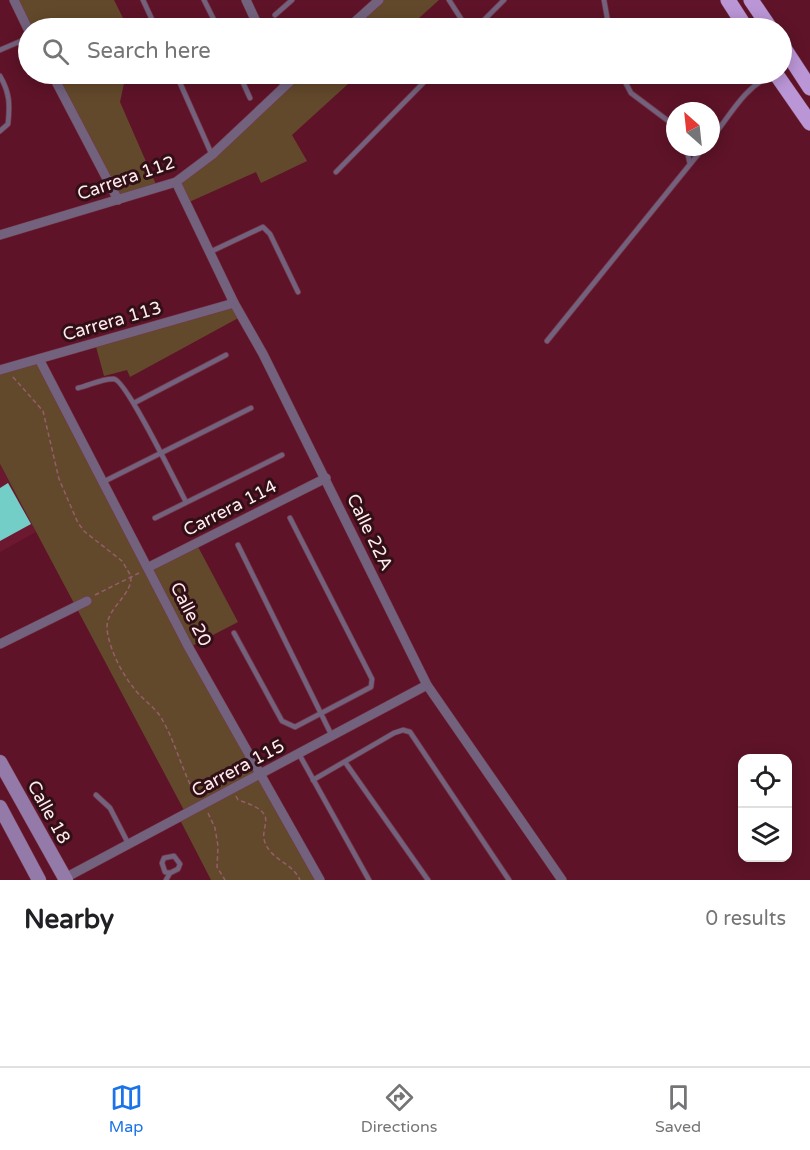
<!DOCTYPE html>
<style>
body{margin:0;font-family:"Varela Round",sans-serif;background:#f2f2f2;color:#202124}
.controls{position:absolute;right:18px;bottom:18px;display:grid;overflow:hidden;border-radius:12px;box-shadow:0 3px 15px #0003}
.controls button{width:54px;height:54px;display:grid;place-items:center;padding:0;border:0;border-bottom:2px solid #e0e0e0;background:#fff;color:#202124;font:30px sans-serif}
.compass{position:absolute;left:666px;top:102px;width:54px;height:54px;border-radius:50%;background:#fff;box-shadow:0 3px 15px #0003;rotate:333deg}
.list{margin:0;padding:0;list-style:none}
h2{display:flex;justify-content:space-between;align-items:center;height:78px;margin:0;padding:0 24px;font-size:26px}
h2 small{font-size:20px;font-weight:400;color:#757577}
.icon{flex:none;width:33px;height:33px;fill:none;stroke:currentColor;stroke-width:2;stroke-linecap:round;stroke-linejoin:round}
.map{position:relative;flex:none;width:810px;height:880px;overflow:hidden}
.search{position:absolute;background:#fff;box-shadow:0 3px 15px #0003;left:18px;right:18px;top:18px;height:66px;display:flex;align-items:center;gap:15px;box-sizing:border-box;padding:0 21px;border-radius:33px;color:#757577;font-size:22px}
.sheet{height:186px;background:#fff}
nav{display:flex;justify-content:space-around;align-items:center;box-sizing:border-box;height:84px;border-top:2px solid #e0e0e0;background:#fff;font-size:16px;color:#757577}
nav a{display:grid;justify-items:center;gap:3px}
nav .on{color:#1a73e8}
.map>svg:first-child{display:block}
.built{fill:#6c1830}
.green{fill:#63492b}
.building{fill:#73cec8}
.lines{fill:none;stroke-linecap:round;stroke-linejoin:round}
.service-casing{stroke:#783648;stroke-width:6}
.minor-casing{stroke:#783648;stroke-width:10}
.secondary-casing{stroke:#783648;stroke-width:15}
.trunk-casing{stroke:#783648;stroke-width:16}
.path{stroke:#955d6b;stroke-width:1.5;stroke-dasharray:4.5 3;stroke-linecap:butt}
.service{stroke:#72627e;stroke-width:4.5}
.minor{stroke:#72627e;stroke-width:9}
.secondary{stroke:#947aa8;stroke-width:14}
.trunk{stroke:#ba96d6;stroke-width:15}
.labels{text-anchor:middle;stroke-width:6;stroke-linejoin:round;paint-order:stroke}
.street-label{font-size:18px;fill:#ffecee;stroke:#300f16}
</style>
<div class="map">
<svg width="810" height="880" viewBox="0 0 810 880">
<rect width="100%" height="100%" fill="#5e1328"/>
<polygon class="built" points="0,465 36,532 0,552"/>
<g class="green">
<polygon points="14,0 114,0 128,28 28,28"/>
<polygon points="379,0 439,0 408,28 348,28"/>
<polygon points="52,74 126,74 120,102 158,189 118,200"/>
<polygon points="298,74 359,74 292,135 307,161 261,183 256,172 187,203 176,182"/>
<polygon points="234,303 242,316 130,377 127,370 104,376 95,343"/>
<polygon points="39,359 149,567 196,543 238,622 190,647 320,880 211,880 179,818 186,814 0,464 0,370"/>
</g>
<polygon class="building" points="8,483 31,524 0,541 0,488"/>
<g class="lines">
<g class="service-casing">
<g id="service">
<polyline points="143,0 156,28"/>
<polyline points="204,0 218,28"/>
<polyline points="449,0 467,28"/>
<polyline points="604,0 609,28"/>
<polyline points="275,15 292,0"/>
<polyline points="476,28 504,0"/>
<polyline points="0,50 28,38"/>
<polyline points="176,74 212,155"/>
<polyline points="239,74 250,98"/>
<polyline points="621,74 631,93 675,126"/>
<path d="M0,76C10,93 10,105 8,124L0,131"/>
<path d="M711,139C730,116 744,87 772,75"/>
<polyline points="686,147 690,164"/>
<polyline points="336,172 432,74"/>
<polyline points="210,252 263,227 270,234 298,292"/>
<polyline points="547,341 704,147"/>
<path d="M78,388C88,386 103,378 114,379C126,380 177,485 186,502"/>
<polyline points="134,403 226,355"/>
<polyline points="103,482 251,408"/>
<polyline points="155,518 282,455"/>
<polyline points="238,545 332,736"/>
<polyline points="234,633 282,721 295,727 371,687 372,679 290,518"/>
<polyline points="299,754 369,880"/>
<polyline points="345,762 428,880"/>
<polyline points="313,780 394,733 403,730 410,732 509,880"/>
<polyline points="96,795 110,808 129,845"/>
<polyline points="166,880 170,873 178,869 180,864 174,856 164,858 162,863 165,872 170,873"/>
</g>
</g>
<g class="minor-casing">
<g id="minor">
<polyline points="14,0 28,29"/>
<polyline points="246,0 259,28"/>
<polyline points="348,28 379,0"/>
<polyline points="52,74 118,200"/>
<polyline points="280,74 285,85"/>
<polyline points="176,182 234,303 263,354 427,685 562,880"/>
<polyline points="0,235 176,182 212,155 298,74"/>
<polyline points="39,359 189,648 320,880"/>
<polyline points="0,370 234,303"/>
<polyline points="149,567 326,478"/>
<polyline points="0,644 87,601"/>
<polyline points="65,878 427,685"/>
</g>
</g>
<g class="secondary-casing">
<g id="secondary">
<polyline points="0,762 66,880"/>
<polyline points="0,807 39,880"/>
</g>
</g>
<g class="trunk-casing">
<g id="trunk">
<polyline points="728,0 746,28"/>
<polyline points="751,0 770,28"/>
<polyline points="782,45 810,88"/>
<polyline points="776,74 810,123"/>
</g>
</g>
<g class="path">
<path d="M13,377L43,411L59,479L78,523L85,532L122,561L131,576C132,597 106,607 107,629C109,648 121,672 133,687C142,700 156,707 163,721C177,746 182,772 197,797"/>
<polyline points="95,595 139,573"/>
<path d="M236,796L238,800C289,816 250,827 270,851C280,863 293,865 300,880"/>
<polyline points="208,813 215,828 218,846 217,867 225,880"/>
</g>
<use href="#service" class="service"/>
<use href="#minor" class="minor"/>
<use href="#secondary" class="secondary"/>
<use href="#trunk" class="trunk"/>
</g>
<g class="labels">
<g class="street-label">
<text transform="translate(126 178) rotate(-19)" y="6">Carrera 112</text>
<text transform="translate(112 321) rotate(-16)" y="6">Carrera 113</text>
<text transform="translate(230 508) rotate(-27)" y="6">Carrera 114</text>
<text transform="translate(370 532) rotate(64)" y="6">Calle 22A</text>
<text transform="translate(191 614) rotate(63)" y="6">Calle 20</text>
<text transform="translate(238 768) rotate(-28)" y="6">Carrera 115</text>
<text transform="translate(49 812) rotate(61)" y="6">Calle 18</text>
</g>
</g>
</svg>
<div class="controls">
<button><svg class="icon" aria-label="locate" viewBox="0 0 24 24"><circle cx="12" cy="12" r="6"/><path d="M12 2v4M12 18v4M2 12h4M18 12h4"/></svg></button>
<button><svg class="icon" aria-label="layers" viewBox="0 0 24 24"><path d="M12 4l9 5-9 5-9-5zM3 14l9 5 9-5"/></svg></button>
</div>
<svg class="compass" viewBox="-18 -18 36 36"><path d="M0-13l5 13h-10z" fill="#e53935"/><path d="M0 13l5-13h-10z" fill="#757577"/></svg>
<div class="search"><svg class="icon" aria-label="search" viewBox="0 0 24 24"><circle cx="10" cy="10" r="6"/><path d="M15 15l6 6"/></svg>Search here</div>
</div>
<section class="sheet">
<h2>Nearby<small>0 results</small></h2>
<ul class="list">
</ul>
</section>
<nav>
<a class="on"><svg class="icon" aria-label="map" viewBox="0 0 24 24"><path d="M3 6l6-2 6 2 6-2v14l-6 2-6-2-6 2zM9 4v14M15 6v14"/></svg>Map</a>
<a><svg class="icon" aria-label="directions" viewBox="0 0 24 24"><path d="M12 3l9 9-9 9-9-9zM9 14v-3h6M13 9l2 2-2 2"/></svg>Directions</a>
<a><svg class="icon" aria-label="saved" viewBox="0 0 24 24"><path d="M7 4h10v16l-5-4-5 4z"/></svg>Saved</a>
</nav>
